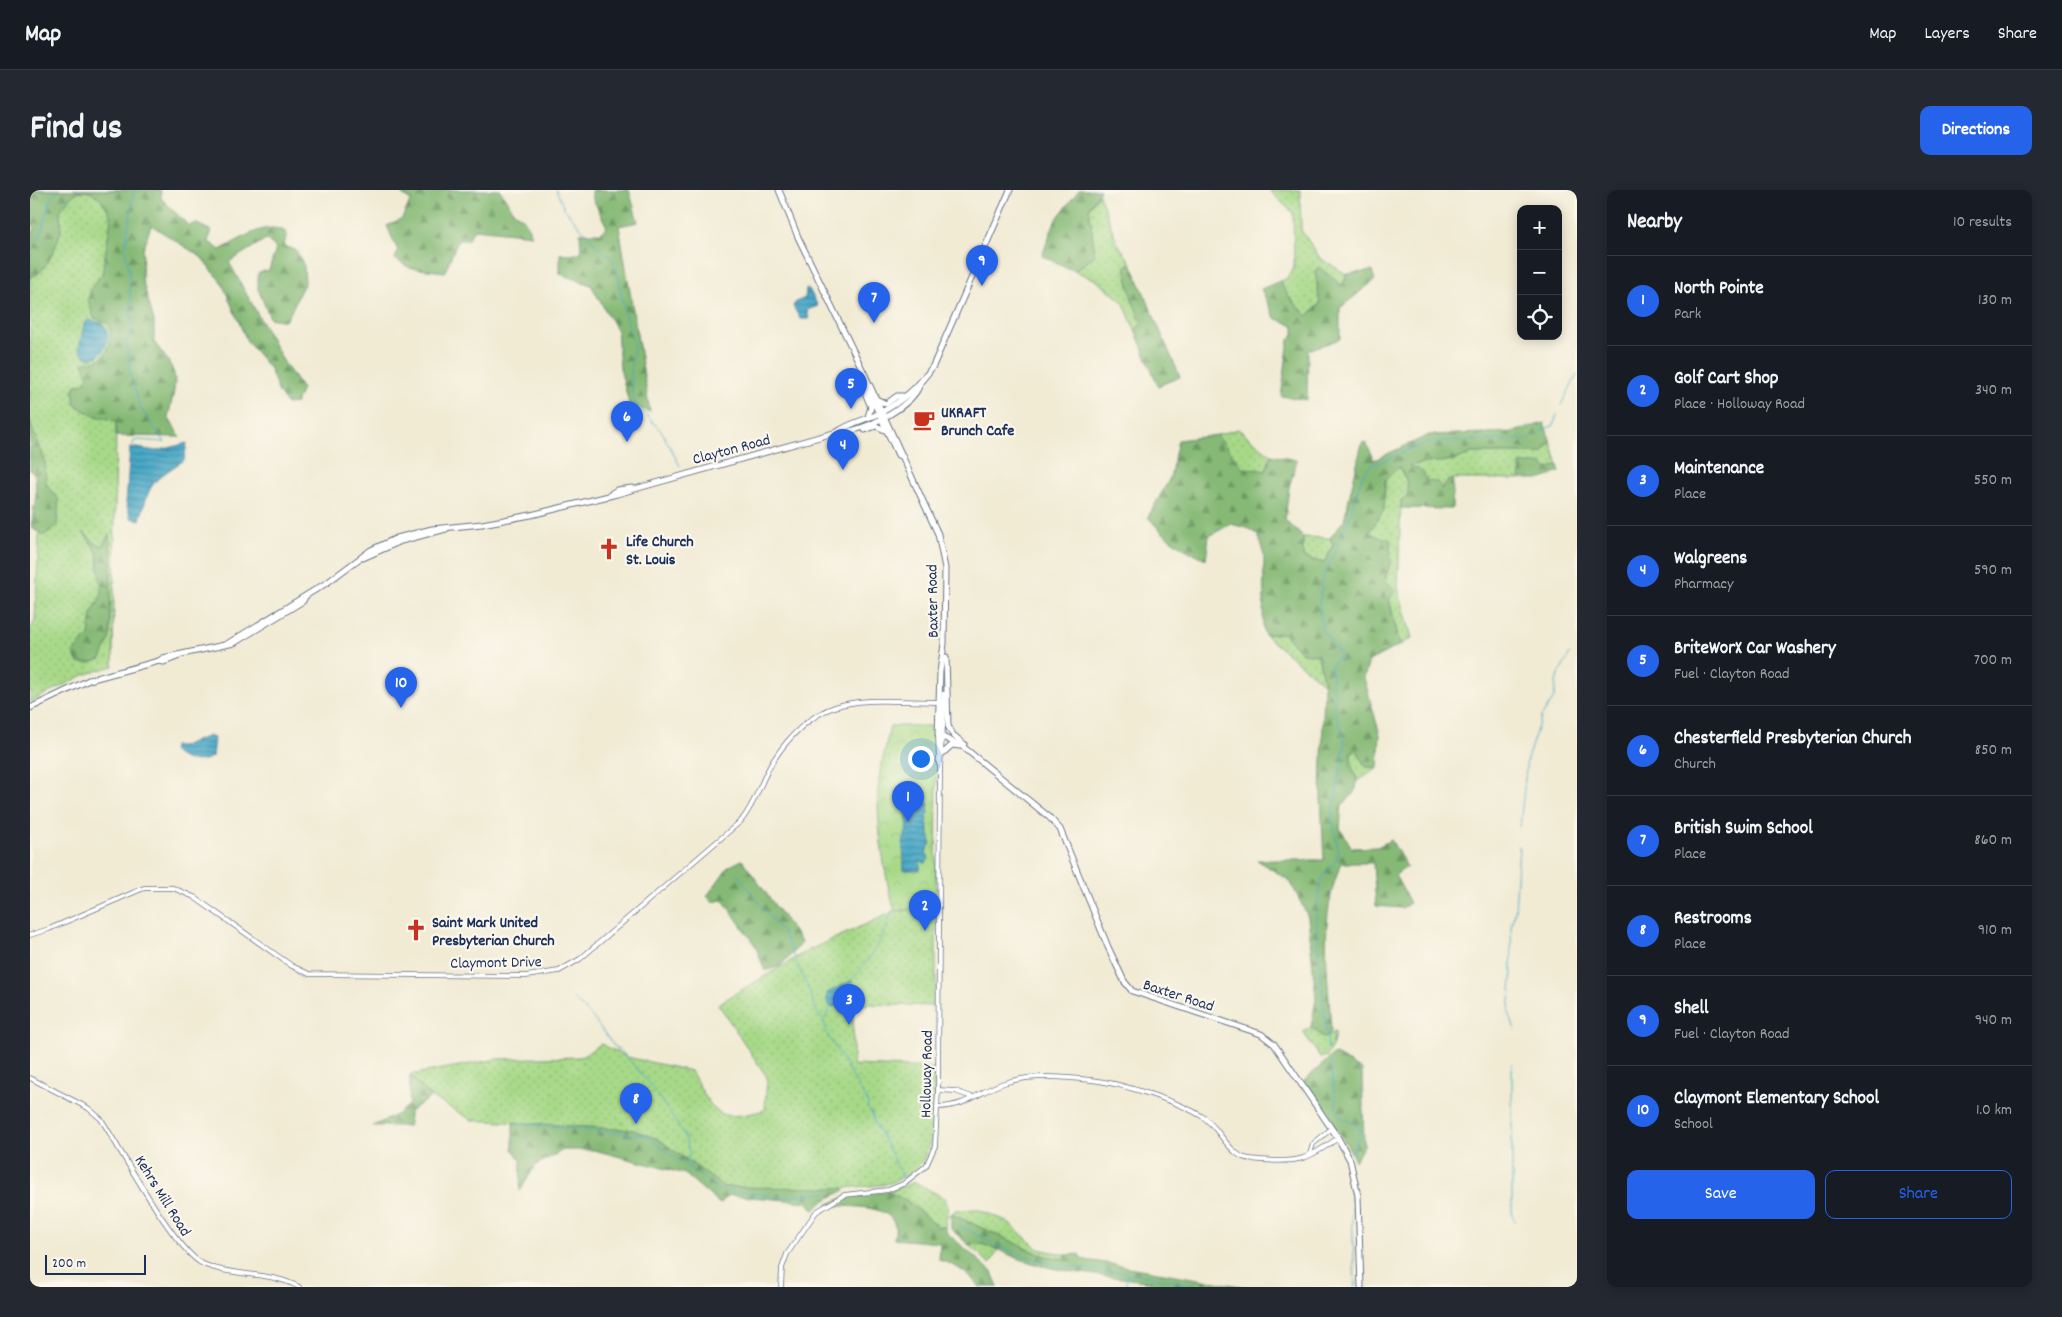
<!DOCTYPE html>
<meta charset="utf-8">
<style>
body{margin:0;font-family:Dekko,sans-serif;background:#242831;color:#f1f3f6}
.controls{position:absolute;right:15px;top:15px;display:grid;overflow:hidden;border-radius:10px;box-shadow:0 2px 12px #0003}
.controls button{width:45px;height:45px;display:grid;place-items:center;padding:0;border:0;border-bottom:1px solid #363941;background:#171b24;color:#f1f3f6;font:25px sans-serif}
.scale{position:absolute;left:15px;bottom:12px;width:101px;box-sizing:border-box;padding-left:5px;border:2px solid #1b2f5e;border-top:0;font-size:14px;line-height:18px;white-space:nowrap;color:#1b2f5e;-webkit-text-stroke:4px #fbf7ec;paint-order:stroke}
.you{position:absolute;left:890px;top:568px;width:18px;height:18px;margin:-12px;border:4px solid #fff;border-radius:50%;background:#1a73e8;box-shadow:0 0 0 8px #1a73e833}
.badge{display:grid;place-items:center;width:32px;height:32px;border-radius:50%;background:#2563eb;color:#fff;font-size:16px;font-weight:700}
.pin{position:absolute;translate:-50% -41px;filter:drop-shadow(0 1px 2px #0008)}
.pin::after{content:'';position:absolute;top:26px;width:18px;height:15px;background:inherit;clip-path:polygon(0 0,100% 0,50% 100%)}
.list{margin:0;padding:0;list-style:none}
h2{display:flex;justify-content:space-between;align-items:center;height:65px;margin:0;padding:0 20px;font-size:21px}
h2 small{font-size:16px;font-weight:400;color:#9ea1a6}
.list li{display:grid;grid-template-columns:32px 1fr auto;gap:15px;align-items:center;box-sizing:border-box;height:90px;padding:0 20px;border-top:1px solid #363941}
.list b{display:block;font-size:19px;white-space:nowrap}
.list p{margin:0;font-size:16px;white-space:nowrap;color:#9ea1a6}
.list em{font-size:16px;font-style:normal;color:#9ea1a6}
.actions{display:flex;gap:10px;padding:15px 20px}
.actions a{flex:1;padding:11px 0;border:1px solid #2563eb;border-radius:10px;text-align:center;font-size:18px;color:#2563eb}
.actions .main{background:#2563eb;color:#fff}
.icon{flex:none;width:28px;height:28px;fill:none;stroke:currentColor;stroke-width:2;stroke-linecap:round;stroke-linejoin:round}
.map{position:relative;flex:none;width:1547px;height:1097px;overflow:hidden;border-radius:10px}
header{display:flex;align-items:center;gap:30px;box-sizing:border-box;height:70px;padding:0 25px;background:#171b24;border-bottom:1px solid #363941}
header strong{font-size:24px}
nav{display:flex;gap:28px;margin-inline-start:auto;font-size:18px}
.intro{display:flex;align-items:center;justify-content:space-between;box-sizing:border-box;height:120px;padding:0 30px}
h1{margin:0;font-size:35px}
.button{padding:12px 22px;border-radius:10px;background:#2563eb;color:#fff;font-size:18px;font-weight:700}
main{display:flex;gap:30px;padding:0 30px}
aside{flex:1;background:#171b24;border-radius:10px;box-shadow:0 2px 12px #0003}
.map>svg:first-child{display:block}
.grass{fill:url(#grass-dots);stroke:#618473}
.forest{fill:url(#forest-firs);stroke:#507469}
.park{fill:url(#park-crowns);stroke:#618473}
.water{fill:url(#water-rules);stroke:#316b92}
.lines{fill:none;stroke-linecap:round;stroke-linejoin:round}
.stream{stroke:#47a7c6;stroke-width:1}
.minor-casing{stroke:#667187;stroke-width:5.5}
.major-casing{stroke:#667187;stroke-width:7}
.minor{stroke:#fff;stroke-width:4}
.major{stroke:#fff;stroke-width:5}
.labels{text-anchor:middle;stroke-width:4.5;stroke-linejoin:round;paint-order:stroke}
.poi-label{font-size:16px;font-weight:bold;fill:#1b2f5e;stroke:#fbf7ec;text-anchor:start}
.street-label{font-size:16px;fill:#1b2f5e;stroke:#fbf7ec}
</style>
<header>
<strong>Map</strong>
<nav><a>Map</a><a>Layers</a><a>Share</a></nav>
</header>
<div class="intro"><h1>Find us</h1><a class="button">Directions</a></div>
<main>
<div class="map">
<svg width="1547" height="1097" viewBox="0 0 1547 1097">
<defs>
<pattern id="grass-dots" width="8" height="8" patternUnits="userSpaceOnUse" patternTransform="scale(1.25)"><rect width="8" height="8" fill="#a7d988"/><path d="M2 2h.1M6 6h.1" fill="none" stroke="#8fbb78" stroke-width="1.8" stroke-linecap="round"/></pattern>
<pattern id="forest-firs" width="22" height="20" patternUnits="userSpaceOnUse" patternTransform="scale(1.25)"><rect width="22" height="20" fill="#85b974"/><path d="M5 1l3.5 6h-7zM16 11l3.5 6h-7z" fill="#6c9762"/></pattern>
<pattern id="park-crowns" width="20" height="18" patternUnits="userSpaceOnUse" patternTransform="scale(1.25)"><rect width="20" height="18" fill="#a7d988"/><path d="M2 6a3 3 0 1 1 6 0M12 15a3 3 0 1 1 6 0" fill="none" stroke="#8fbb78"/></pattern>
<pattern id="water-rules" width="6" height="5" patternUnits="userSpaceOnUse" patternTransform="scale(1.25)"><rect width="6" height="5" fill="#47a7c6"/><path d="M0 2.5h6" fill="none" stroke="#3a88a4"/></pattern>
</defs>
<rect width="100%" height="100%" fill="#fbf7ec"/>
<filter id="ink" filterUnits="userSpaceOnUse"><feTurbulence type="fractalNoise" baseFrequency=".02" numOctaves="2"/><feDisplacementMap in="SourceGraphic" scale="10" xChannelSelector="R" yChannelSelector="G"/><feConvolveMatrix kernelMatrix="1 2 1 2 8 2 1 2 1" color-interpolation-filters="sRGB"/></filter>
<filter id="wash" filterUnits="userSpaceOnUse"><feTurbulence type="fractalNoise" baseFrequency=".0096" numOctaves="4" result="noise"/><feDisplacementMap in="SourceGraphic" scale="20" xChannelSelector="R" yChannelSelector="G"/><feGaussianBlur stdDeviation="1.12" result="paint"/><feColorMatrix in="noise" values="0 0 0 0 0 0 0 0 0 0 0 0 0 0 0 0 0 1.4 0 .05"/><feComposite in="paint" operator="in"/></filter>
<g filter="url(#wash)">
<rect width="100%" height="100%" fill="#f1ebd4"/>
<g class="grass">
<polygon points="7,0 89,0 83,476 54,485 0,512 0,441 5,430 12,280 0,269 0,49 8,42"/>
<path d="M1239,0H1270L1271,40L1290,68L1316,84L1315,91L1311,95L1290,78V114L1277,126C1265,111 1258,110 1250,91L1256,89L1264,78L1263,23Z"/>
<polygon points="1069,4 1087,52 1101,73 1095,77 1102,109 1112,134 1105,140 1093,112 1066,90 1045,81 1065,65 1059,18"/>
<polygon points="1208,239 1241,265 1236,281 1213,278 1187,245"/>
<polygon points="1521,252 1528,275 1518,279 1491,274 1491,289 1423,289 1418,291 1412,299 1397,291 1378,275 1425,270 1442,263 1512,263"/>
<polygon points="1369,276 1377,292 1378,306 1371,310 1368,398 1382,448 1370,455 1355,390 1361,371 1339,343 1354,320 1355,290"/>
<polygon points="1273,347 1300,348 1303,355 1294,373 1273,367"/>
<polygon points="1253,443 1272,463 1288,465 1294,494 1235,445"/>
<polygon points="1327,560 1335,576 1348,578 1328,591 1320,573 1321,562"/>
<path d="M906,717V816L823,814V875L905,878L902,948L893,970L883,981L866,991L852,995L799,999L694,997L628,949L603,940L442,930L401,907L380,885L467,869L551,867L571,854L597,867L661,881C685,922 682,934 735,920L737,887L688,814L779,760L865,721Z"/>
<polygon points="1281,837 1294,848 1305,842 1303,854 1296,867 1290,867 1273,842"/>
<polygon points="885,992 916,1009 918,1020 915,1037 908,1037 876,1010 857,1002"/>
<polygon points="947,1019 977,1031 1008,1059 1037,1065 1033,1069 1014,1066 921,1024 926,1020"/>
<polygon points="951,1052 968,1060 960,1074 939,1055"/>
</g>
<g class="forest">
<path d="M0,0H131V8L159,36L165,33L182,41L178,51L190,60C208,51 238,28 257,43L254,56L266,60L274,76L275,93C266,106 264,120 255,131L240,128L228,99V83L239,80L246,58L236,49L199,72L255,174L272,199L266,213L257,214L249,203L240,179L217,151L192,93L171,67L121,35L113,60L112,89L124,131V152C150,185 148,186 138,227L150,247L86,246V231L62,225L45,215L43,201L46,195L54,193L58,186L53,173C58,171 63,172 68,170C81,163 82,147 79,134L64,128L58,110L61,98L72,84L81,29C79,17 66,0 51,1C42,3 36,14 30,21C30,27 32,35 31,40C28,53 15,86 0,87V48L5,38L0,33Z"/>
<polygon points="369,0 470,0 484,22 494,29 502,45 444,39 438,50 428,50 415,82 380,78 365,69 368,61 357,36 372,28 381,10 370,3"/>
<polygon points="562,0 599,0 608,32 589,36 620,222 599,214 590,178 587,141 561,95 530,84 530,64 551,63 550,43 570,43 577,37 562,7"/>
<polygon points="1049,0 1070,0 1059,18 1065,65 1045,81 1012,66 1025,31"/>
<polygon points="1101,73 1150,187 1128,196 1105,140 1112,134 1102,109 1095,77"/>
<path d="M1289,77L1311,95L1315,91L1316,84L1342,81L1345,90L1310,118V149L1278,160L1277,210L1251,206L1259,150L1264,144V136L1245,128L1231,99L1250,91C1258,108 1265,113 1277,126L1290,114L1285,81Z"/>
<polygon points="0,233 15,270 16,293 29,310 27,336 13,346 1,337 6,305 5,284 0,280"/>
<path d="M1514,233L1521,252L1512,263H1442L1425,270L1379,275L1393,282L1397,291L1408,292L1412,299L1418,291L1423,289L1422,319L1371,318V310L1378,306L1377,292L1369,277L1355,290L1354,320L1339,343L1360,350L1361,371L1355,389L1365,401L1359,411L1370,455L1339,471L1334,488L1350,545L1348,578L1335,576L1327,560L1321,562C1319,589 1340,592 1312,615L1310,638L1322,658L1347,657L1361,650L1377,677L1365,685L1380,713L1372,718L1346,716L1343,673H1312C1287,725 1299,786 1301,842L1294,848L1281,837L1286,809L1278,727L1260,691L1227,670H1294L1291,608L1294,494L1288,465L1272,463L1253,443L1235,445L1233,439L1234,366L1228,345L1217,338L1201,334L1179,346L1176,369C1150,358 1137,349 1118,327L1140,288L1148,250L1187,245L1213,278L1236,281L1241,265L1267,270L1259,297L1255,330L1273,347V367L1294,373L1303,355L1300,348L1314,330L1332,253L1336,252L1344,270L1399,245L1483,242Z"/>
<polygon points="1490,274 1512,274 1518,279 1528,275 1530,282 1512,289 1491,289"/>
<polygon points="53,342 67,354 73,356 79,344 81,362 80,448 71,469 60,473 48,473 45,467 45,459 59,445 62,423 72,404 67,362"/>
<polygon points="712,670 772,753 750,776 735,781 725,755 693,710 682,712 677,706 698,677"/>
<polygon points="1304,864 1332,880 1334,955 1325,971 1319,958 1274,891"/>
<polygon points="380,885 401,907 379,922 379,936 343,936 368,924 379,914"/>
<polygon points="483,932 603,940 628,949 694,997 813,998 815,1000 795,1010 784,1020 777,1012 699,1005 690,1014 655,984 564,960 533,960 505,976 490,1001 491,970 483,960"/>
<path d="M857,1002L876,1010L908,1037H915L917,1043L962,1082L968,1097H950C937,1083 927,1075 909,1070L910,1053L864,1049C874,1012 822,1018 797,1015L818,1005Z"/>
<path d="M921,1024L1014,1066L1033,1069L1037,1065L1049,1064L1051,1069L1216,1097H1131L1122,1092C1077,1085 1027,1084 985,1067C969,1061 956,1051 939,1055L921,1039Z"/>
</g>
<path class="park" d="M860,536H907L906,717L865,721C854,687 845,625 849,590C851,571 857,554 860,536Z"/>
<g class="water">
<polygon points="776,99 779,99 788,116 777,120 779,129 770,129 763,116 766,112 775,108"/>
<path d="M58,130L72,133C89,149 63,185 49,159L54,134Z"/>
<path d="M157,253L154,270C120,293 121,291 110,330L101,328L96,313L100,257L127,261Z"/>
<path d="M179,546L184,548L182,567C170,574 150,571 142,560L143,556L150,557Z"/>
<polygon points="884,606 891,607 899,614 897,632 901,653 896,662 899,668 895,674 890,670 890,680 874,680 873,653 878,635 874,617 876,611"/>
<polygon points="822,790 817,811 812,816 801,817 797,812 797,803"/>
</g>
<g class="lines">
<g class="stream">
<polyline points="526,0 534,18 564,53 583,70 586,77 594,119 604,156 601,175 602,201 606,214 632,242 650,276"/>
<polyline points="0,53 10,47 21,7 28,0"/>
<polyline points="1531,215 1547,185"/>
<polyline points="103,256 104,251 108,250 135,252 110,217 100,182 96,150 102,140 99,80 95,59 104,0"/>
<polyline points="1490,637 1497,569 1511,527 1524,508 1527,488 1540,464"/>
<path d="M707,685L753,743L779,800L786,821L794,831L796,842L838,913L837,918C845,925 843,931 847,938C858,955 863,968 872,987"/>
<path d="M822,790C841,767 855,749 862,720"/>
<polyline points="543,808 563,828 584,856 593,863 619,893 654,944 660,964 658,967 660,976"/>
<polyline points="794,829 801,817"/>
<polyline points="1485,840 1479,823 1482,788 1481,735 1485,722 1489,656"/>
<polyline points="1298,859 1287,751 1286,721 1291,689 1307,669 1309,663 1302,629 1315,553 1305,519 1301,475 1305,470 1308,469 1310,464 1293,441 1291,431 1289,414 1292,390 1317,335 1332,286 1340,276 1395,253 1414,251 1502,249 1511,240 1523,236 1527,225"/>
<polyline points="1300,872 1307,922 1311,927 1330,937 1329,947 1322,963"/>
<polyline points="1482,873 1482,1022 1485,1032"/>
<polyline points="488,934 615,945 689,1000 755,1007 798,1002"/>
<polyline points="1316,974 1321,1001 1325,1097"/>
<polyline points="927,1034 966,1055 1003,1069 1034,1076 1117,1086 1178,1097"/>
<polyline points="1096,1097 1097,1084"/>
</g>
</g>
</g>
<g filter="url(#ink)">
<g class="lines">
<g class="minor-casing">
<g id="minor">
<polyline points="908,545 909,574"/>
<path d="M0,745L19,739L114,698H143L164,707L262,776L279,784L496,786L529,781L550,769L711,631C726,613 731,590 743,571C791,497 836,512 911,512"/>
<path d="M0,888L58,918L71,929C91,960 145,1061 173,1074C203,1087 240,1081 269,1097"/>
<polyline points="908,900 925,901 942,907"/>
<path d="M908,917C939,916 947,902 974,893C1000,884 1034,887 1061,890C1090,893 1148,911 1173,927C1188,937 1194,955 1209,965C1215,970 1223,969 1231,970C1268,973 1277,970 1308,948"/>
<polyline points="1280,964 1283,954 1301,939"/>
<polyline points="751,1097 752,1078 757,1064 786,1022 814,1005 858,1000 873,994 896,976 905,956 908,900 910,581 912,546"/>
</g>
</g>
<g class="major-casing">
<g id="major">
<polyline points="749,0 768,47 835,185 908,344 915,378 914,454 910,482 908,545 932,556 1019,627 1030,639 1078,757 1094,791 1102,801 1231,844 1244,854 1308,948 1320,970 1328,1006 1331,1097"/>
<polyline points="832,183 832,187 868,265 872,266"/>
<polyline points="837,200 836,205 841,217 838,227"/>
<polyline points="848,210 856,214 867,206 873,206"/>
<polyline points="835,240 846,236 855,240"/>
<path d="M807,242C830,244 883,217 890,194"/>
<polyline points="582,303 587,300 602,298"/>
<polyline points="333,368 371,351 416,339"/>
<path d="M197,454L298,392L341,360L367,348L402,339L452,334L501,325L587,304L807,242C820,233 835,230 850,223C871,212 890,195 903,176L980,0"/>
<polyline points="916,467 918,536 923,545 934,554"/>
<polyline points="129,471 133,468 204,453 273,411 275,407"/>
<polyline points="0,518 59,490 129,471 134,472 147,467"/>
<polyline points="912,546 914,504"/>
<polyline points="912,564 922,555 930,556"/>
</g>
</g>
<use href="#minor" class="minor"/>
<use href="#major" class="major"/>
</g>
</g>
<defs>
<g id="cafe-bare" transform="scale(1.725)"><path d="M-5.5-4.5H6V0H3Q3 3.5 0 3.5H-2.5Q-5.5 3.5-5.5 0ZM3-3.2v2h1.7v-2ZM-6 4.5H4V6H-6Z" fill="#c8321e" stroke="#fbf7ec" stroke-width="2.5" paint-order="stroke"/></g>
<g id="church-bare" transform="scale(1.725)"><path d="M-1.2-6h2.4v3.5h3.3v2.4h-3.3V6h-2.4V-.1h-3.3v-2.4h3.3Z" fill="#c8321e" stroke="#fbf7ec" stroke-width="2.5" paint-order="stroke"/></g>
</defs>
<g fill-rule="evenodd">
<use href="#cafe-bare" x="894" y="230"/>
<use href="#church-bare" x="579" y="359"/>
<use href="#church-bare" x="386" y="740"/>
</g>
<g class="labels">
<g class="poi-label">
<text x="911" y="227">UKRAFT<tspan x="911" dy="18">Brunch Cafe</tspan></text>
<text x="596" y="356">Life Church<tspan x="596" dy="18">St. Louis</tspan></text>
<text x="402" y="737">Saint Mark United<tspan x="402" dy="18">Presbyterian Church</tspan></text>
</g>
<g class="street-label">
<text transform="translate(701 258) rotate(-15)" y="6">Clayton Road</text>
<text transform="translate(901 411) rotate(-91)" y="6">Baxter Road</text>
<text transform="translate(466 771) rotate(-1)" y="6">Claymont Drive</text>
<text transform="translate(1149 804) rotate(18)" y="6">Baxter Road</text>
<text transform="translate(895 884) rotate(-89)" y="6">Holloway Road</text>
<text transform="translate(134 1005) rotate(58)" y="6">Kehrs Mill Road</text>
</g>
</g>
</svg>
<div class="controls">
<button>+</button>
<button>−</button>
<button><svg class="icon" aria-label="locate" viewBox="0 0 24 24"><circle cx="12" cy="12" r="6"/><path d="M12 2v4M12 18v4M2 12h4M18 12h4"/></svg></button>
</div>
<div class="scale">200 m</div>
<div class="you"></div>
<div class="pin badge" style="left:878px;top:632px">1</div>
<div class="pin badge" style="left:895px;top:741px">2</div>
<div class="pin badge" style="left:819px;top:835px">3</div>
<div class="pin badge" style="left:813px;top:280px">4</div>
<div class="pin badge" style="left:821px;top:219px">5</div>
<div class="pin badge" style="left:597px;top:252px">6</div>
<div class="pin badge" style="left:844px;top:133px">7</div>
<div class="pin badge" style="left:606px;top:934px">8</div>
<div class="pin badge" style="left:952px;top:96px">9</div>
<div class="pin badge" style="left:371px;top:518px">10</div>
</div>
<aside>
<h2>Nearby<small>10 results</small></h2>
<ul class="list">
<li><span class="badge">1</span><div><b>North Pointe</b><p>Park</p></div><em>130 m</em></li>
<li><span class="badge">2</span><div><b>Golf Cart Shop</b><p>Place · Holloway Road</p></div><em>340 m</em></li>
<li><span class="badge">3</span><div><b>Maintenance</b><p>Place</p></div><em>550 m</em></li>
<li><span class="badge">4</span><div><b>Walgreens</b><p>Pharmacy</p></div><em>590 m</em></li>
<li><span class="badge">5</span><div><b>BriteWorX Car Washery</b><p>Fuel · Clayton Road</p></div><em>700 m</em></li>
<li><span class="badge">6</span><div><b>Chesterfield Presbyterian Church</b><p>Church</p></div><em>850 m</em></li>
<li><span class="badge">7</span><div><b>British Swim School</b><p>Place</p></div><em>860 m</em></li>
<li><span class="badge">8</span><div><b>Restrooms</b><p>Place</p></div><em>910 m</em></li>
<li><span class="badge">9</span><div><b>Shell</b><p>Fuel · Clayton Road</p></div><em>940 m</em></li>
<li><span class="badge">10</span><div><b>Claymont Elementary School</b><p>School</p></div><em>1.0 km</em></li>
</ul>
<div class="actions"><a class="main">Save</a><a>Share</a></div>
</aside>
</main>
